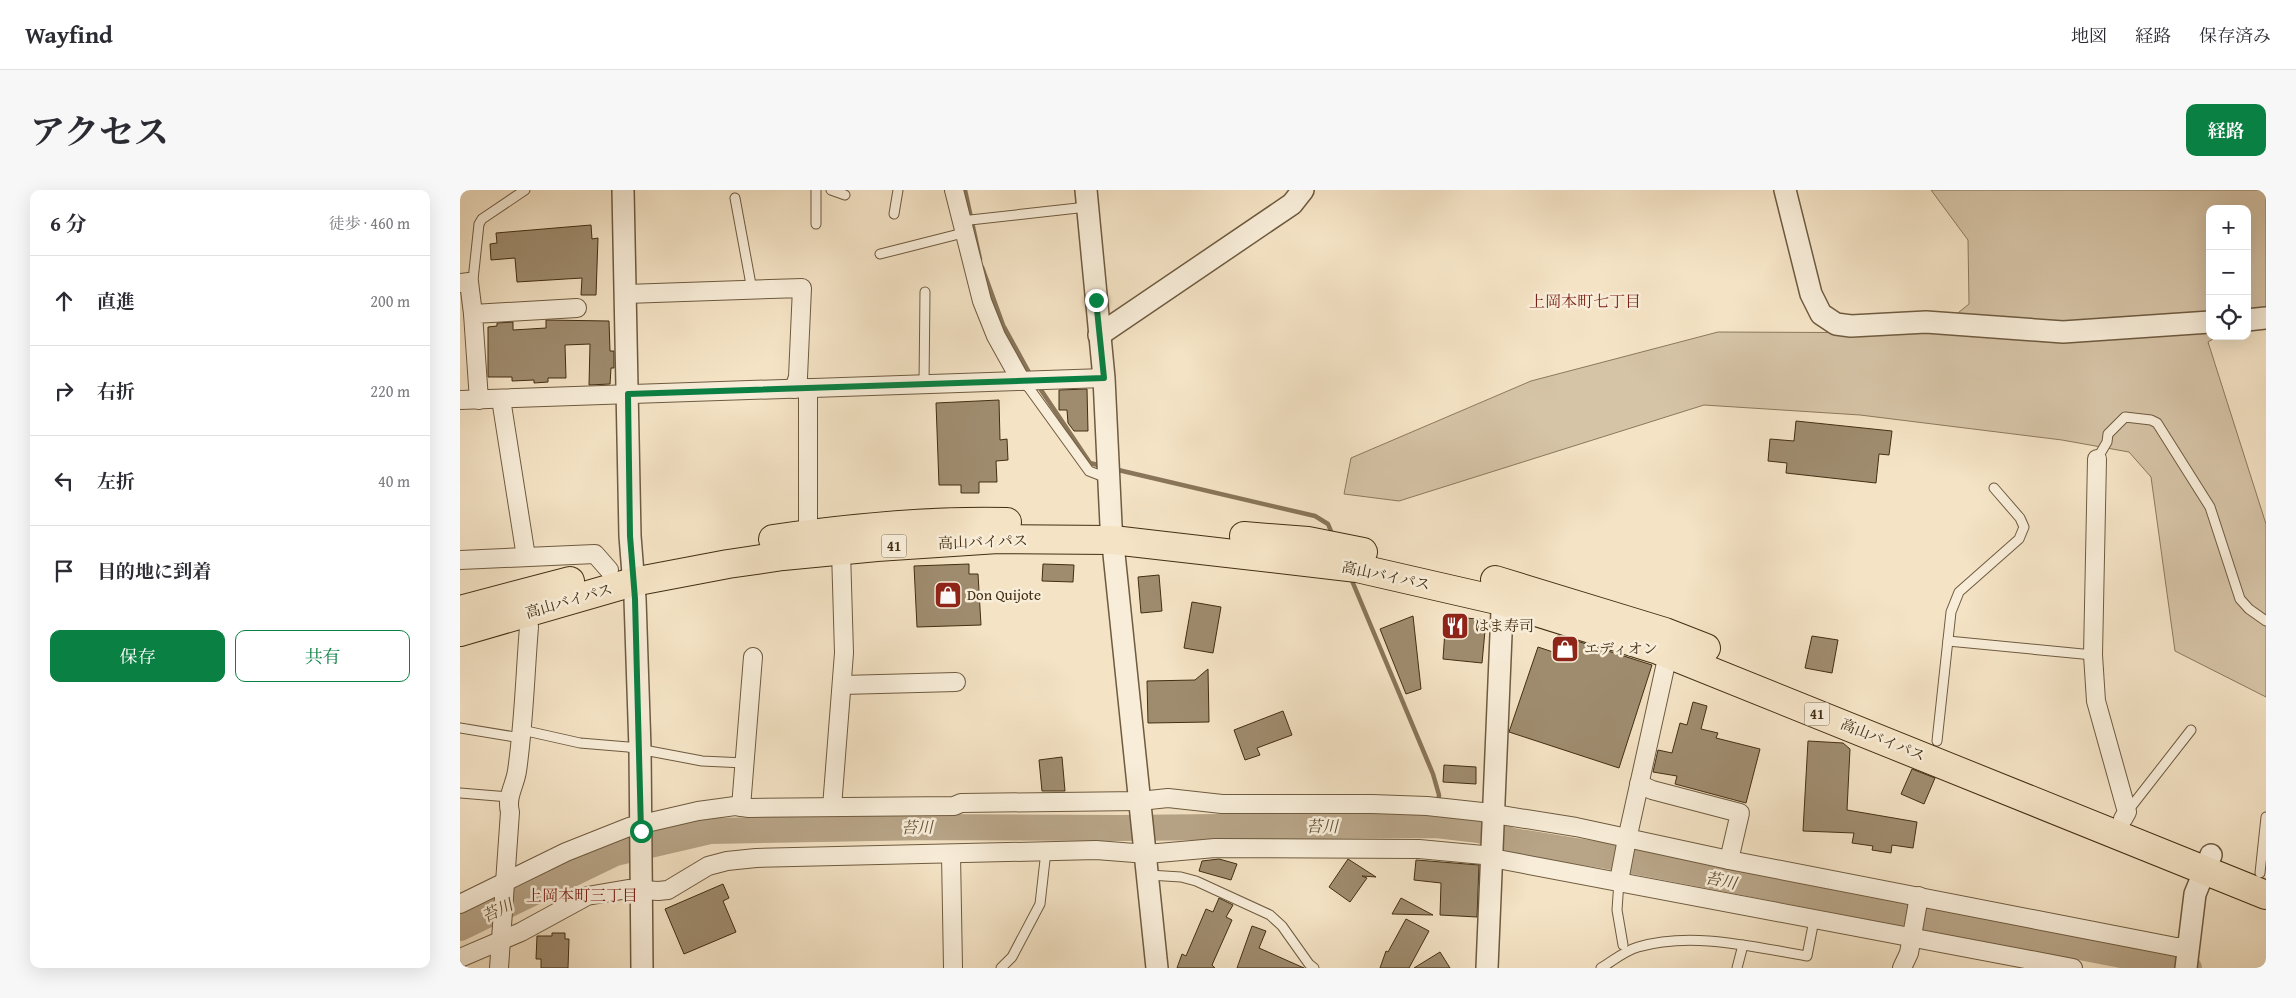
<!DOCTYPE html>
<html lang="ja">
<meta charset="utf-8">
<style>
body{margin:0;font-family:"Gentium Book Plus","Noto Serif JP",serif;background:#f7f7f7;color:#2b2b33}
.controls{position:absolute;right:15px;top:15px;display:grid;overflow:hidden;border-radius:10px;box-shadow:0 5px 20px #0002}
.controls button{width:45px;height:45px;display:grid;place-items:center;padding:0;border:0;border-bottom:1px solid #e1e1e2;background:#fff;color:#2b2b33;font:25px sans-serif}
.stop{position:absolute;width:15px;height:15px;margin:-11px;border:4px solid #0b8043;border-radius:50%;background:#fff}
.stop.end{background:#0b8043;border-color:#fff;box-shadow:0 1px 5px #0008}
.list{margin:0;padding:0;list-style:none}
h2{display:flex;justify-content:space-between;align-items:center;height:65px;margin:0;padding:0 20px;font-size:21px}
h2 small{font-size:16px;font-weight:400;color:#7c7c81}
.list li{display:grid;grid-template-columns:32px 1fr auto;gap:15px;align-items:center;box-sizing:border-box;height:90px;padding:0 20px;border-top:1px solid #e1e1e2}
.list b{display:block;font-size:19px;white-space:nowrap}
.list em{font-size:16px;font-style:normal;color:#7c7c81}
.actions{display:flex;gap:10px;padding:15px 20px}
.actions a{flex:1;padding:11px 0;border:1px solid #0b8043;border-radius:10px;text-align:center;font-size:18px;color:#0b8043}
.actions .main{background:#0b8043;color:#fff}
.icon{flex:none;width:28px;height:28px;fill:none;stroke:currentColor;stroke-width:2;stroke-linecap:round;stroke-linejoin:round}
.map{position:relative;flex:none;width:1806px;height:778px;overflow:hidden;border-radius:10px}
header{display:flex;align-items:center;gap:30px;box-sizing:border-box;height:70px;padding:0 25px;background:#fff;border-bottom:1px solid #e1e1e2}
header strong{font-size:24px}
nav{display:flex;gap:28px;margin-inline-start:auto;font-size:18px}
.intro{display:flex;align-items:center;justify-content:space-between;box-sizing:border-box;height:120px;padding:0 30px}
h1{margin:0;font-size:35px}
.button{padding:12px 22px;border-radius:10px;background:#0b8043;color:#fff;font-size:18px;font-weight:700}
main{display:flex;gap:30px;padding:0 30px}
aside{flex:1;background:#fff;border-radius:10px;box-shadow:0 5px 20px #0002}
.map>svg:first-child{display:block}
.green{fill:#d6c4a7;stroke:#8c795c}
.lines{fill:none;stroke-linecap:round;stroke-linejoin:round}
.stream{stroke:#897559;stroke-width:4.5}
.river{stroke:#b8a588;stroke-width:26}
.building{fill:#9f8c6f;stroke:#432e12}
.service-casing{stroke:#6f5b3f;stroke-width:11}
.minor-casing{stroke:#6f5b3f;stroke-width:20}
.tertiary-casing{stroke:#6f5b3f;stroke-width:24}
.trunk-casing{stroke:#432e12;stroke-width:30}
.service{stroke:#f8edd9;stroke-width:9}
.minor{stroke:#f8edd9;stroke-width:18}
.tertiary{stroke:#f8edd9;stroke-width:21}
.trunk{stroke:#f4e3c5;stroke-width:28}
.route{stroke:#0b8043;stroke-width:6}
.labels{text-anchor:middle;stroke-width:5;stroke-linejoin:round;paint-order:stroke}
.shield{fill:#f8edd9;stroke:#79674e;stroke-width:1}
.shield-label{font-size:14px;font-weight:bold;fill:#432e12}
.street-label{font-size:15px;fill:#432e12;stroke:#f8edd9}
.poi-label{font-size:15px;fill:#432e12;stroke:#f8edd9;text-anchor:start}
.neighbourhood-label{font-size:16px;fill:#7a1f14;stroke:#f8edd9}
.water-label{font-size:16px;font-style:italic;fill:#604c30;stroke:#f8edd9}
</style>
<header>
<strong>Wayfind</strong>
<nav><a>地図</a><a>経路</a><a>保存済み</a></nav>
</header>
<div class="intro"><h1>アクセス</h1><a class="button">経路</a></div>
<main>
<aside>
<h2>6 分<small>徒歩 · 460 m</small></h2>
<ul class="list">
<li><svg class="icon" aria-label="ahead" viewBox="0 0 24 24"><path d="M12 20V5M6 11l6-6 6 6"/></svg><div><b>直進</b></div><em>200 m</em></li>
<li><svg class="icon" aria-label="right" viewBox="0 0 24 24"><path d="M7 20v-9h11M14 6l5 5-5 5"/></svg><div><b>右折</b></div><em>220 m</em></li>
<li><svg class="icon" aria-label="left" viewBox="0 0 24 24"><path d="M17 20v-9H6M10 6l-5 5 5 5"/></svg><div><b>左折</b></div><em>40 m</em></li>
<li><svg class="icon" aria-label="arrive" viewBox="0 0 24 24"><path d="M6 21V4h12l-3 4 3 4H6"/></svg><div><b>目的地に到着</b></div></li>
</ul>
<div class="actions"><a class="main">保存</a><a>共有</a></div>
</aside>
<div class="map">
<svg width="1806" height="778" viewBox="0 0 1806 778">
<rect width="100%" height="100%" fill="#f4e3c5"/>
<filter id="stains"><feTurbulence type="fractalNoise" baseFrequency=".004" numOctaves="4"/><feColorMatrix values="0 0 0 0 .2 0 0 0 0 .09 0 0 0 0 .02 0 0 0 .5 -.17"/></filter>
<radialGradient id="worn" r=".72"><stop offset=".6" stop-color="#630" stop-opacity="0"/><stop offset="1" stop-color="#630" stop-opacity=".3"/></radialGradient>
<polygon class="green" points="1471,0 1806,0 1806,123 1787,132 1787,19 1750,19 1750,146 1758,146 1748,152 1806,334 1806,507 1715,461 1691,287 1669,262 1602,250 1400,225 1244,215 939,311 884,304 891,268 1071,191 1258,142 1473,143 1509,114 1508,50"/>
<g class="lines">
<g class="stream">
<polyline points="505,0 520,69"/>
<polyline points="522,77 543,135 571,186"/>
<polyline points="577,194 630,273 642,276"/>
<polyline points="654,279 855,326 868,334 873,346"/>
<polyline points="890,386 973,584 979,605 978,613"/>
<polyline points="976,635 978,620"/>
</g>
<polyline class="river" points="0,738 155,663 250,641 471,637 659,638 976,635 1019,640 1053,651 1147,666 1729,778"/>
</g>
<g class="building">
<polygon points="131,35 132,49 138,48 136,105 121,105 122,88 57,92 55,68 31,70 30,54 37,53 36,43"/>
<polygon points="86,130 149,131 150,161 154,161 154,178 151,178 150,194 129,195 130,154 105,155 106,188 88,188 88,192 74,193 74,190 52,191 52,187 28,187 28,137 37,136 37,133 53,132 53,140 86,138"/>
<polygon points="627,199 628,241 614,241 608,233 607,220 599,220 599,200"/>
<polygon points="539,210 540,250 547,249 548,270 536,271 537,292 519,292 519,303 501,303 501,295 479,295 476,213"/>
<polygon points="1336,231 1432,241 1429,265 1419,264 1416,293 1326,283 1327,273 1308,271 1310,249 1334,251"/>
<polygon points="509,374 509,384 518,384 521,435 457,437 454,376"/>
<polygon points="583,374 614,375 613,392 582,391"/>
<polygon points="699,385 702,421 681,423 678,387"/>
<polygon points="732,412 761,417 753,463 724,458"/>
<polygon points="953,426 961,499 946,504 920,439"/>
<polygon points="986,426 1026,430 1022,473 983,469"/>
<polygon points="1098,445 1192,475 1159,578 1049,542 1078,457 1093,462"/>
<polygon points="1352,446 1378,450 1372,483 1345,478"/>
<polygon points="748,479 749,532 688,533 687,491 735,490"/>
<polygon points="1233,512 1247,516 1241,539 1258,543 1256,548 1300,559 1286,613 1215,594 1217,586 1193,582 1198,560 1212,563 1220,533 1227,535"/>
<polygon points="823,521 832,545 797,558 800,565 785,570 774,540"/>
<polygon points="1348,551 1383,553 1390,559 1387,620 1457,632 1453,658 1432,655 1431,663 1412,660 1413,656 1392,653 1394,643 1343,641"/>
<polygon points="602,567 605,601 582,601 579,570"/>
<polygon points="984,575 1016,577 1016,594 983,592"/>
<polygon points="1452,579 1475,588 1464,614 1441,604"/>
<polygon points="759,669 777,674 771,690 739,681 742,671"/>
<polygon points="888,669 916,687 902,686 907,688 890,712 869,697"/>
<polygon points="956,670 1019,675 1017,727 980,725 981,693 954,690"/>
<polygon points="263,694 269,708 263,711 276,742 224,764 205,719"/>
<polygon points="759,708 773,715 766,727 772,730 752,775 755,778 717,778 722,764 726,766 746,719 753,722"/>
<polygon points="941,708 973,725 932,724"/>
<polygon points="946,729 969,741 949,778 920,778 926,761 928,762"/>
<polygon points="792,736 806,741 799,758 844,778 777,778"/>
<polygon points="92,743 105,743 105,749 109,749 108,778 81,778 81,769 76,769 77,746 92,746"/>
<polygon points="980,762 990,778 954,778"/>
</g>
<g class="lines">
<g class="service-casing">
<g id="service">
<polyline points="356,0 356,34"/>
<polyline points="371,0 385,5"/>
<polyline points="275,8 292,100"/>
<polyline points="434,24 438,0"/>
<polyline points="501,31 627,17"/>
<polyline points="420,64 503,43"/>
<polyline points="9,92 13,90 19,34 22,29 65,0"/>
<polyline points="561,191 569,198 629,281 647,288"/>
<polyline points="464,194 465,102"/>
<polyline points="1637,269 1647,252 1648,244 1665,227 1691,230 1697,233 1750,317 1780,409 1789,419 1806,431"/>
<polyline points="1488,451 1633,465"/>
<polyline points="0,538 61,548"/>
<polyline points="62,540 120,553 168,557 242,571 285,573"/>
<polyline points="1477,551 1491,422 1499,402 1559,349 1564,337 1560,328 1534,298"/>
<polyline points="0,603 49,607"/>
<polyline points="1667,622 1731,540"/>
<polyline points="1800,683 1806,627"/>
<polyline points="689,685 721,687 736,691 810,725 822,736 849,774 854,778"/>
<polyline points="1159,691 1157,720 1163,755"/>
<polyline points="541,778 552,767 580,714 586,661"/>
<path d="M1141,778C1153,771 1164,761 1178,757C1232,741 1293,757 1347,766L1354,730"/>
<polyline points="1277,778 1283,755"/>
</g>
</g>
<g class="minor-casing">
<g id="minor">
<polyline points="494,0 522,111 536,146 561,191"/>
<polyline points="0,93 9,92 13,124"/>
<polyline points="166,104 342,98 338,187 334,199"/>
<polyline points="41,209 66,367"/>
<polyline points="0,210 644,188"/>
<polyline points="19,210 13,124 117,118"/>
<polyline points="1637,269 1633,465 1636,511 1667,622 1663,629"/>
<polyline points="348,334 348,198"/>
<polyline points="0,370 135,364 149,380"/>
<polyline points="382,495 496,492"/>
<polyline points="1179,594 1192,600 1280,623 1269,670"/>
<polyline points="281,617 293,467"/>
<polyline points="372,617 384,463 381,361"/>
<polyline points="491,664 493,778"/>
<polyline points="1159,691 1166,654 1208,464"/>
<polyline points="0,714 106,662 169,637 238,621 275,616 289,618 494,616 501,613 680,611 708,608 762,614 912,614 967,616 1022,622 1116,637 1269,670 1716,757 1728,757"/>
<polyline points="0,768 61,742 127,706 168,699 198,701 208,700 248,676 267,671 296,668 636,660 687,664 755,658 959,659 1023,665 1032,668 1613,778"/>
<path d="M39,778L50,622C46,607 55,595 57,581C64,533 65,485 69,437L66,423"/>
<polyline points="1442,778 1449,763 1459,706"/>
</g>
</g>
<g class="tertiary-casing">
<g id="tertiary">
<polyline points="163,0 170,346 175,409 180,559 182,778"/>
<polyline points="626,0 644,188 651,335 697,778"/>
<polyline points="1325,0 1351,104 1361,124 1376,134 1391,136 1466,132 1603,142 1750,132"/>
<polyline points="1787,130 1806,128"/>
<polyline points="639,145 832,14 843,0"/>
<polyline points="1027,778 1043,397"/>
<polyline points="1726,778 1735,704 1751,665"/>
</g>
</g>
<g class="trunk-casing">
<g id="trunk">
<polyline points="784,346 848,351 903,362"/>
<path d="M313,349C390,338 469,330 547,332"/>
<polyline points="1035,390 1205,442 1246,458"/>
<polyline points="0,420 110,391"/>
<polyline points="0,442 173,392 268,374 323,366 417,357 538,349 653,350 897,378 1041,411 1198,460 1806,705"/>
</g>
</g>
<use href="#service" class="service"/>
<use href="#minor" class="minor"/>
<use href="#tertiary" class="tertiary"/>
<use href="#trunk" class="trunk"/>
</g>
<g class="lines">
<polyline class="route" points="181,641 175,409 170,346 168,204 644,188 636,110"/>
</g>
<defs>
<g id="shop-square" transform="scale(1.4375)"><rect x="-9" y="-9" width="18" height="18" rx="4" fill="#8f2418" stroke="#f8edd9"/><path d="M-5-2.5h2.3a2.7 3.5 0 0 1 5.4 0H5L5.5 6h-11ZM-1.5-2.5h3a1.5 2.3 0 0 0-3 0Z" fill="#fff"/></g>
<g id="restaurant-square" transform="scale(1.4375)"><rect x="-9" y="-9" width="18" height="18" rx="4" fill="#8f2418" stroke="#f8edd9"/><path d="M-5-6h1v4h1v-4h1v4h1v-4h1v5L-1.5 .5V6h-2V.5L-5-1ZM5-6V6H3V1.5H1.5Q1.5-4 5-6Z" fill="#fff"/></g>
</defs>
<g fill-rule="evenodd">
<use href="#shop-square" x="488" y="405"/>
<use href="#restaurant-square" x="995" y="436"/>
<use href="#shop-square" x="1105" y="459"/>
</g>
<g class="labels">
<g class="shield">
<rect x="421.5" y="344.5" width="25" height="23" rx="4"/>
<rect x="1344.5" y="512.5" width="25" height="23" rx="4"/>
</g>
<g class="shield-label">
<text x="434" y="361">41</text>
<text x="1357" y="529">41</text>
</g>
<g class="street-label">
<text transform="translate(523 352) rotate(-2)" y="5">高山バイパス</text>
<text transform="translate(926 386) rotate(12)" y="5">高山バイパス</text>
<text transform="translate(109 411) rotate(-16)" y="5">高山バイパス</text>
<text transform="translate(1423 550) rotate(22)" y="5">高山バイパス</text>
</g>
<g class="poi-label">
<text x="507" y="410">Don Quijote</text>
<text x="1014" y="441">はま寿司</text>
<text x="1124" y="464">エディオン</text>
</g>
<g class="neighbourhood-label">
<text x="1125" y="117">上岡本町七丁目</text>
<text x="122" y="711">上岡本町三丁目</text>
</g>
<g class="water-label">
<text x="862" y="642">苔川</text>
<text transform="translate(457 637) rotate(-1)" y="6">苔川</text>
<text transform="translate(1261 690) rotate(11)" y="6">苔川</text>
<text transform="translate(37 720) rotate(-26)" y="6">苔川</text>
</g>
</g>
<rect width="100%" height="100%" filter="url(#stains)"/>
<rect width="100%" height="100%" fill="url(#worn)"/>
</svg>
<div class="controls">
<button>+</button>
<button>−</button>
<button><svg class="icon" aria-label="locate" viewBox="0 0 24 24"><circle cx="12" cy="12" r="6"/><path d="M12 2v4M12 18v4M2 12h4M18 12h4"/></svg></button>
</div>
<div class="stop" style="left:181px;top:641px"></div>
<div class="stop end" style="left:636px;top:110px"></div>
</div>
</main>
